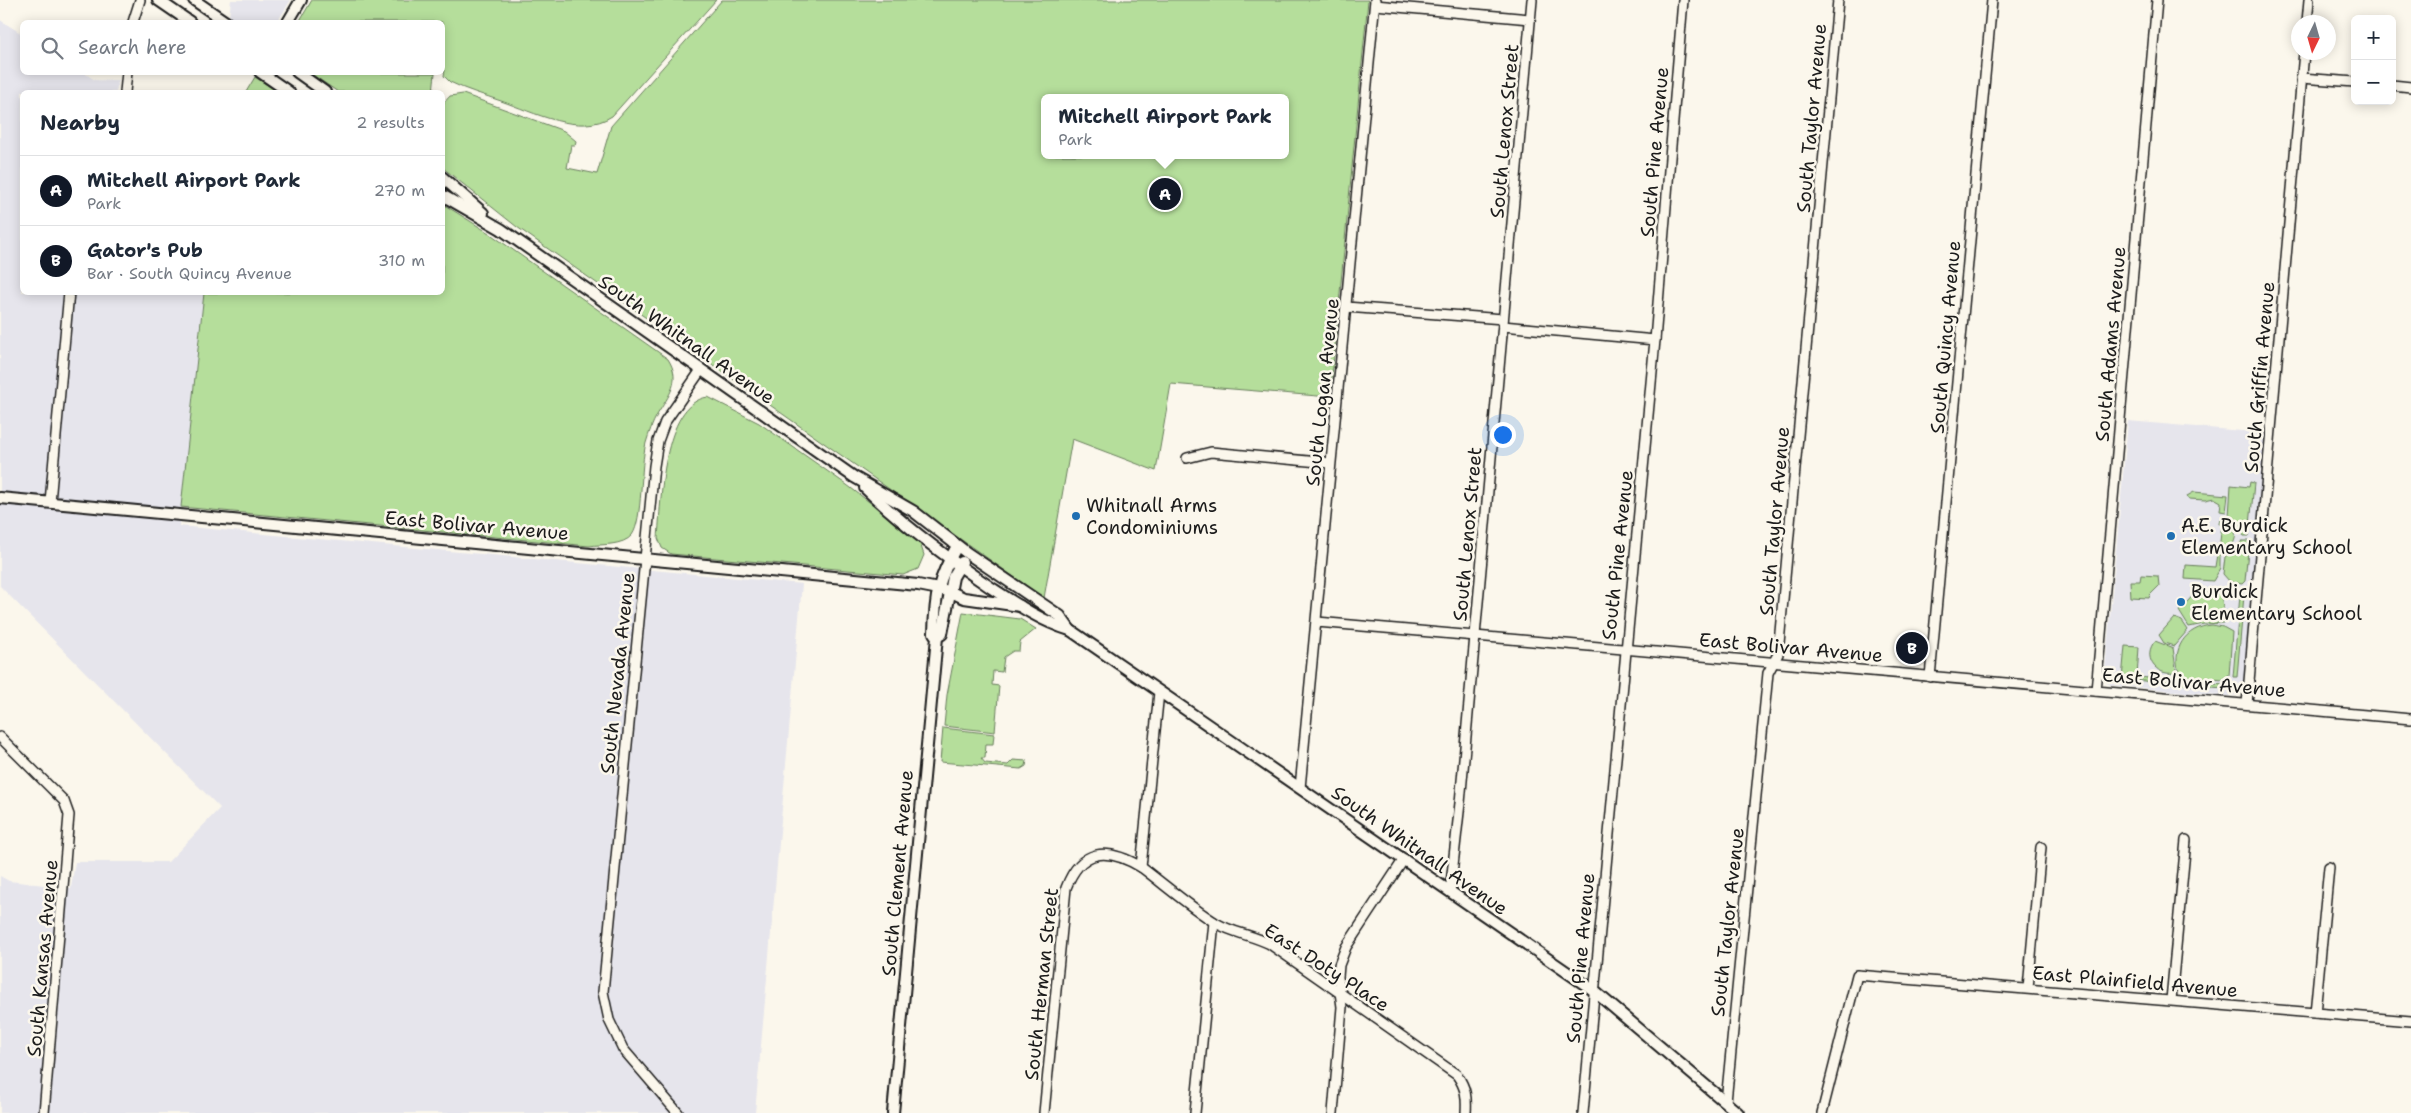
<!DOCTYPE html>
<meta charset="utf-8">
<style>
body{margin:0;font-family:"Shantell Sans",sans-serif;background:#f2f2f3;color:#1f2937}
.controls{position:absolute;right:15px;top:15px;display:grid;overflow:hidden;border-radius:8px;box-shadow:0 2px 12px #0003}
.controls button{width:45px;height:45px;display:grid;place-items:center;padding:0;border:0;border-bottom:1px solid #e0e1e3;background:#fff;color:#1f2937;font:25px sans-serif}
.compass{position:absolute;left:2291px;top:15px;width:45px;height:45px;border-radius:50%;background:#fff;box-shadow:0 2px 12px #0003;rotate:185deg}
.you{position:absolute;left:1502px;top:434px;width:18px;height:18px;margin:-12px;border:4px solid #fff;border-radius:50%;background:#1a73e8;box-shadow:0 0 0 8px #1a73e833}
.badge{display:grid;place-items:center;width:32px;height:32px;border-radius:50%;background:#111827;color:#fff;font-size:16px;font-weight:700}
.pin{position:absolute;translate:-50% -50%;border:2px solid #fff;box-shadow:0 1px 5px #0006}
.popup{position:absolute;left:1041px;top:94px;width:248px;height:65px;box-sizing:border-box;display:grid;place-content:center;border-radius:8px;background:#fff;filter:drop-shadow(0 1px 4px #0005);font-size:16px;white-space:nowrap;color:#747a83}
.popup b{font-size:19px;color:#1f2937}
.popup::after{content:'';position:absolute;left:50%;top:100%;margin-left:-10px;border:10px solid transparent;border-top-color:#fff}
.list{margin:0;padding:0;list-style:none}
h2{display:flex;justify-content:space-between;align-items:center;height:65px;margin:0;padding:0 20px;font-size:21px}
h2 small{font-size:16px;font-weight:400;color:#747a83}
.list li{display:grid;grid-template-columns:32px 1fr auto;gap:15px;align-items:center;box-sizing:border-box;height:70px;padding:0 20px;border-top:1px solid #e0e1e3}
.list b{display:block;font-size:19px;white-space:nowrap}
.list p{margin:0;font-size:16px;white-space:nowrap;color:#747a83}
.list em{font-size:16px;font-style:normal;color:#747a83}
.icon{flex:none;width:28px;height:28px;fill:none;stroke:currentColor;stroke-width:2;stroke-linecap:round;stroke-linejoin:round}
.map{position:relative;flex:none;width:2411px;height:1113px;overflow:hidden}
.search{position:absolute;background:#fff;box-shadow:0 2px 12px #0003;left:20px;top:20px;width:425px;height:55px;display:flex;align-items:center;gap:12px;box-sizing:border-box;padding:0 18px;border-radius:8px;color:#747a83;font-size:19px}
.panel{position:absolute;background:#fff;box-shadow:0 2px 12px #0003;left:20px;top:90px;width:425px;height:205px;border-radius:8px}
.map>svg:first-child{display:block}
.built{fill:#e6e5ec}
.green{fill:#b5de9b;stroke:#687d5c;fill-rule:evenodd}
.lines{fill:none;stroke-linecap:round;stroke-linejoin:round}
.minor-casing{stroke:#1c1c1c;stroke-width:12}
.tertiary-casing{stroke:#1c1c1c;stroke-width:14}
.minor{stroke:#fbf7ec;stroke-width:9}
.tertiary{stroke:#fbf7ec;stroke-width:10}
.poi-dot{fill:#1f6fb2;stroke:#fbf7ec;stroke-width:2}
.labels{text-anchor:middle;stroke-width:5;stroke-linejoin:round;paint-order:stroke}
.street-label{font-size:19px;fill:#1c1c1c;stroke:#fbf7ec}
.poi-label{font-size:19px;fill:#1c1c1c;stroke:#fbf7ec;text-anchor:start}
</style>
<div class="map">
<svg width="2411" height="1113" viewBox="0 0 2411 1113">
<rect width="100%" height="100%" fill="#fbf7ec"/>
<filter id="ink" filterUnits="userSpaceOnUse"><feTurbulence type="fractalNoise" baseFrequency=".02" numOctaves="2"/><feDisplacementMap in="SourceGraphic" scale="10" xChannelSelector="R" yChannelSelector="G"/><feConvolveMatrix kernelMatrix="1 2 1 2 8 2 1 2 1" color-interpolation-filters="sRGB"/></filter>
<g filter="url(#ink)">
<g class="built">
<polygon points="231,0 291,0 277,22 237,22 229,17"/>
<polygon points="0,20 22,34 22,72 84,73 95,80 118,81 116,92 22,92 22,292 204,293 179,526 802,584 755,1113 0,1113 0,876 9,881 71,888 75,862 168,862 220,808 0,586"/>
<polygon points="2128,421 2265,433 2243,687 2238,695 2229,696 2110,685 2104,681"/>
</g>
<g class="green">
<path d="M312,0H716L612,116C580,137 533,112 501,101C484,95 466,90 450,82L444,76L445,70H443L442,22H299Z"/>
<path d="M722,0H1368L1330,397L1171,384L1156,471L1072,439L1044,598L517,227L443,168L442,105L450,96L463,94L564,131L576,141L575,145H571L567,168L597,174L611,126ZM1045,98H1285V155H1045Z"/>
<polygon points="310,73 435,73 433,92 338,92"/>
<polygon points="255,77 278,92 246,92"/>
<path d="M443,204L489,233L668,359C682,381 669,395 657,415C652,424 649,433 646,443C640,465 643,520 632,535C623,546 602,544 589,546L181,507L204,293L442,292Z"/>
<path d="M708,397L759,423L847,485L919,540L924,555L918,569L903,575L671,554L662,548L658,538C661,503 662,403 708,397Z"/>
<polygon points="2250,482 2254,483 2249,536 2244,536 2229,516 2231,485 2249,487"/>
<polygon points="2194,492 2228,495 2226,512 2220,511 2221,502 2214,498 2205,500 2189,499 2187,496"/>
<path d="M2220,519L2229,521C2240,533 2236,546 2223,552L2219,550L2222,524H2219Z"/>
<polygon points="2242,541 2249,541 2245,581 2242,584 2230,582 2223,574 2225,557"/>
<polygon points="2217,554 2220,554 2220,569 2213,581 2185,579 2186,565 2215,567"/>
<polygon points="2141,575 2158,576 2159,586 2150,595 2149,598 2131,597 2130,581 2140,581"/>
<path d="M2196,592L2222,594C2221,605 2226,613 2224,623L2204,624L2189,627L2179,611Z"/>
<polygon points="2240,595 2244,595 2237,677 2233,677"/>
<polygon points="963,612 1020,619 1036,629 1020,642 1019,651 1013,651 1004,657 1002,672 993,671 992,685 999,686 995,732 944,726 947,695"/>
<polygon points="2174,618 2182,621 2188,630 2174,646 2164,643 2159,635"/>
<path d="M2212,625L2223,627L2232,632L2229,676L2223,680L2180,676C2170,650 2185,627 2212,625Z"/>
<path d="M2155,641L2173,648L2176,669L2174,673C2155,676 2142,656 2155,641Z"/>
<polygon points="2125,646 2139,647 2137,677 2224,684 2223,688 2122,679"/>
<polygon points="943,728 994,734 993,744 986,744 985,758 981,758 985,763 1008,765 1013,760 1027,761 1026,766 1021,769 940,762"/>
</g>
<g class="lines">
<g class="minor-casing">
<g id="minor">
<polyline points="1375,5 1530,19"/>
<polyline points="133,22 140,0"/>
<polyline points="2307,22 2309,0"/>
<polyline points="2301,78 2355,82"/>
<polyline points="2392,85 2411,87"/>
<polyline points="125,92 127,72"/>
<polyline points="1346,307 1503,319"/>
<polyline points="1503,326 1655,340"/>
<polyline points="1187,458 1211,452 1330,463"/>
<polyline points="50,502 69,292"/>
<polyline points="1317,622 2411,719"/>
<polyline points="1930,677 1992,0"/>
<polyline points="2096,691 2157,0"/>
<polyline points="2247,704 2304,52"/>
<polyline points="0,737 64,801 69,815 44,1113"/>
<polyline points="1300,788 1375,0"/>
<path d="M1141,867C1165,885 1190,907 1216,923C1233,933 1252,935 1270,944L1457,1075C1466,1088 1467,1097 1466,1113"/>
<polyline points="1450,892 1460,803 1532,0"/>
<polyline points="2028,988 2041,847"/>
<polyline points="2171,1000 2186,840"/>
<polyline points="2315,1013 2329,867"/>
<polyline points="1726,1102 1768,673 1778,654 1838,0"/>
<polyline points="678,1113 623,1049 609,1020 603,992 654,466 658,441 665,422 701,370"/>
<path d="M1044,1113L1066,888C1081,848 1107,847 1141,867L1159,692"/>
<polyline points="1195,1113 1214,922"/>
<polyline points="1333,1113 1342,1007 1338,977 1339,965 1346,947 1404,859"/>
<polyline points="1583,1113 1655,340 1683,0"/>
<polyline points="1822,1113 1857,975 2411,1021"/>
</g>
</g>
<g class="tertiary-casing">
<g id="tertiary">
<polyline points="158,0 190,22"/>
<polyline points="194,0 226,22"/>
<polyline points="288,22 301,0"/>
<polyline points="260,72 289,92"/>
<polyline points="297,72 325,92"/>
<polyline points="442,177 483,213"/>
<polyline points="442,195 501,229 854,477 913,511 967,553 1060,616 1070,630 1593,990 1738,1113"/>
<path d="M865,488C903,525 946,557 990,587C1016,604 1041,621 1070,630"/>
<polyline points="0,498 918,585 949,591 964,598 1020,606"/>
<polyline points="937,637 942,634 953,577 962,562"/>
<path d="M893,1113L937,637L934,633C935,595 938,579 957,546"/>
</g>
</g>
<use href="#minor" class="minor"/>
<use href="#tertiary" class="tertiary"/>
</g>
</g>
<g class="poi-dot">
<circle cx="1076" cy="516" r="5"/>
<circle cx="2171" cy="536" r="5"/>
<circle cx="2181" cy="602" r="5"/>
</g>
<g class="labels">
<g class="street-label">
<text transform="translate(1811 118) rotate(-85)" y="7">South Taylor Avenue</text>
<text transform="translate(1504 131) rotate(-85)" y="7">South Lenox Street</text>
<text transform="translate(1654 152) rotate(-85)" y="7">South Pine Avenue</text>
<text transform="translate(1945 337) rotate(-85)" y="7">South Quincy Avenue</text>
<text transform="translate(687 339) rotate(35)" y="7">South Whitnall Avenue</text>
<text transform="translate(2110 344) rotate(-85)" y="7">South Adams Avenue</text>
<text transform="translate(2259 377) rotate(-85)" y="7">South Griffin Avenue</text>
<text transform="translate(1322 392) rotate(-84)" y="7">South Logan Avenue</text>
<text transform="translate(1774 521) rotate(-85)" y="7">South Taylor Avenue</text>
<text transform="translate(477 525) rotate(5)" y="7">East Bolivar Avenue</text>
<text transform="translate(1467 534) rotate(-85)" y="7">South Lenox Street</text>
<text transform="translate(1617 555) rotate(-84)" y="7">South Pine Avenue</text>
<text transform="translate(1791 647) rotate(5)" y="7">East Bolivar Avenue</text>
<text transform="translate(617 673) rotate(-84)" y="7">South Nevada Avenue</text>
<text transform="translate(2194 682) rotate(5)" y="7">East Bolivar Avenue</text>
<text transform="translate(1420 850) rotate(35)" y="7">South Whitnall Avenue</text>
<text transform="translate(897 873) rotate(-85)" y="7">South Clement Avenue</text>
<text transform="translate(1727 922) rotate(-84)" y="7">South Taylor Avenue</text>
<text transform="translate(42 958) rotate(-85)" y="7">South Kansas Avenue</text>
<text transform="translate(1580 958) rotate(-85)" y="7">South Pine Avenue</text>
<text transform="translate(1327 967) rotate(33)" y="7">East Doty Place</text>
<text transform="translate(2135 981) rotate(5)" y="7">East Plainfield Avenue</text>
<text transform="translate(1041 984) rotate(-84)" y="7">South Herman Street</text>
</g>
<g class="poi-label">
<text x="1086" y="512">Whitnall Arms<tspan x="1086" dy="22">Condominiums</tspan></text>
<text x="2181" y="532">A.E. Burdick<tspan x="2181" dy="22">Elementary School</tspan></text>
<text x="2191" y="598">Burdick<tspan x="2191" dy="22">Elementary School</tspan></text>
</g>
</g>
</svg>
<div class="controls">
<button>+</button>
<button>−</button>
</div>
<svg class="compass" viewBox="-18 -18 36 36"><path d="M0-13l5 13h-10z" fill="#e53935"/><path d="M0 13l5-13h-10z" fill="#747a83"/></svg>
<div class="you"></div>
<div class="pin badge" style="left:1165px;top:194px">A</div>
<div class="popup"><b>Mitchell Airport Park</b>Park</div>
<div class="pin badge" style="left:1912px;top:648px">B</div>
<div class="search"><svg class="icon" aria-label="search" viewBox="0 0 24 24"><circle cx="10" cy="10" r="6"/><path d="M15 15l6 6"/></svg>Search here</div>
<section class="panel">
<h2>Nearby<small>2 results</small></h2>
<ul class="list">
<li><span class="badge">A</span><div><b>Mitchell Airport Park</b><p>Park</p></div><em>270 m</em></li>
<li><span class="badge">B</span><div><b>Gator's Pub</b><p>Bar · South Quincy Avenue</p></div><em>310 m</em></li>
</ul>
</section>
</div>
